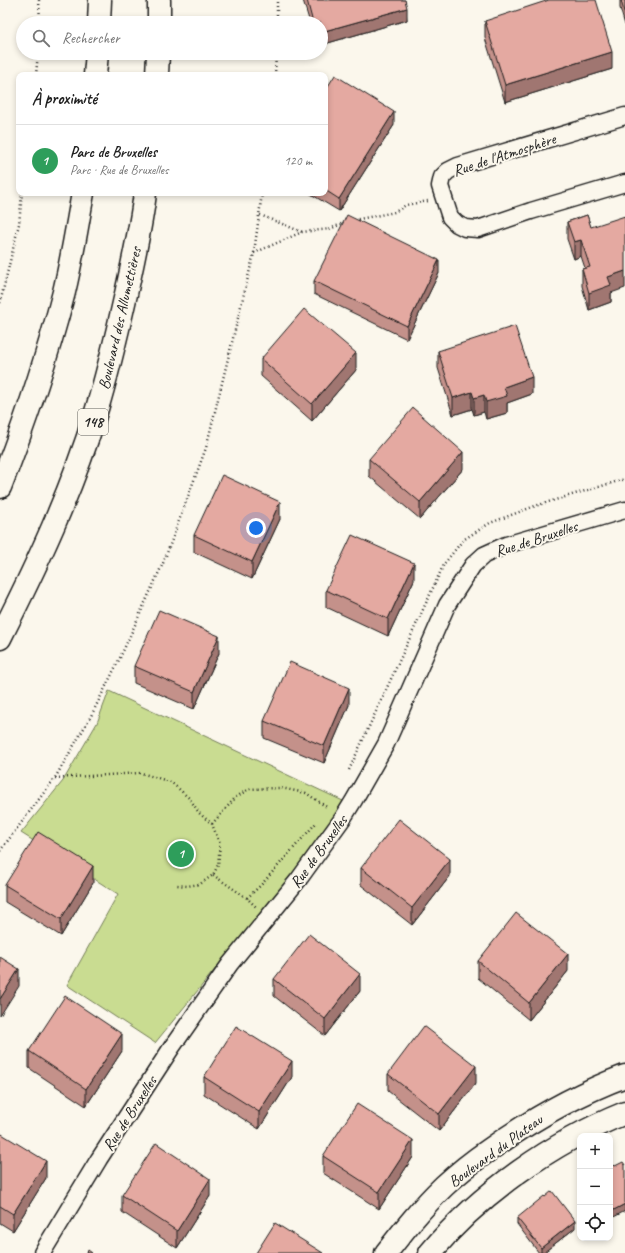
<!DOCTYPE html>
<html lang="fr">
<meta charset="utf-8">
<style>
body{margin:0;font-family:Caveat,sans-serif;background:#f2f2f2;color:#222}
.controls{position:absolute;right:12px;bottom:12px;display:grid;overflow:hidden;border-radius:8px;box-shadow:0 2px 6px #0003}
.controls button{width:36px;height:36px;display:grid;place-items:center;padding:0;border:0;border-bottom:1px solid #e0e0e0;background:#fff;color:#222;font:20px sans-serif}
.you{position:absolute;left:256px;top:528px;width:14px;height:14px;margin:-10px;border:3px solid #fff;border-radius:50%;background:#1a73e8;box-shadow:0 0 0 6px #1a73e833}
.badge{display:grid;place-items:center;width:26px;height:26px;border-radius:50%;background:#1c1c1c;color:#fff;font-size:13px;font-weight:700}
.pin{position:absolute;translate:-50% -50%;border:2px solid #fff;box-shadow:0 1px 4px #0006}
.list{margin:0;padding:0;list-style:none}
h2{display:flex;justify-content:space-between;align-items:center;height:52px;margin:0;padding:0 16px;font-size:17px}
h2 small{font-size:13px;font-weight:400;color:#767676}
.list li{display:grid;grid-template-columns:26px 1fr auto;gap:12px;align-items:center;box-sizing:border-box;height:72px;padding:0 16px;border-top:1px solid #e0e0e0}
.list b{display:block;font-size:15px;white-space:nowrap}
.list p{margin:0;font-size:13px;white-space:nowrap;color:#767676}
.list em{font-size:13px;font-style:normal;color:#767676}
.icon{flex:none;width:22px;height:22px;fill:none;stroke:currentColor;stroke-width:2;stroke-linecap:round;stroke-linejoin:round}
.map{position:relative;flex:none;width:625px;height:1253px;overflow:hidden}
.search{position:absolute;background:#fff;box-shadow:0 2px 6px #0003;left:16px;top:16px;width:312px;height:44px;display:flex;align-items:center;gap:10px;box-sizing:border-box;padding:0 14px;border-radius:22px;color:#767676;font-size:15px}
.panel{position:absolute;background:#fff;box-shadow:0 2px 6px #0003;left:16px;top:72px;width:312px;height:124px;border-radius:8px}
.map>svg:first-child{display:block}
.green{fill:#c9dc91;stroke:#727c56}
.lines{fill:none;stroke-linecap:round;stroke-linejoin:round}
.minor-casing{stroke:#1c1c1c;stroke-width:19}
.secondary-casing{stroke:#1c1c1c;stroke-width:25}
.trunk-casing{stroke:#1c1c1c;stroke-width:25}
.path{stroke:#1c1c1c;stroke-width:2.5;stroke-dasharray:1 3;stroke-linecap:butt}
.minor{stroke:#fbf7ec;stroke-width:16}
.secondary{stroke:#fbf7ec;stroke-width:22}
.trunk{stroke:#fbf7ec;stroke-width:22}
.wall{fill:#c4918a;stroke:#1c1c1c}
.shaded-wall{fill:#a07671;stroke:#1c1c1c}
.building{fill:#e4a9a1;stroke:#1c1c1c}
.labels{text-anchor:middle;stroke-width:4;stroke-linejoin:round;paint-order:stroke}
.shield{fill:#fbf7ec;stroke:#5f5e5a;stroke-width:1}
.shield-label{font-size:15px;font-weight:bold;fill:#1c1c1c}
.street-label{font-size:16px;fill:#1c1c1c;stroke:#fbf7ec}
</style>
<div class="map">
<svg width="625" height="1253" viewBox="0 0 625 1253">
<rect width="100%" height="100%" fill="#fbf7ec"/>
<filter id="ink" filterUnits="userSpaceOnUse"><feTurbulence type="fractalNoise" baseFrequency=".025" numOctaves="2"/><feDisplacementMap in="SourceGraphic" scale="8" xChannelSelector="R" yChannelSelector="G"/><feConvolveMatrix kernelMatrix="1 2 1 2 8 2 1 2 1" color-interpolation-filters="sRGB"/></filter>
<g filter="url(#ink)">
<polygon class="green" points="109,691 343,801 332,819 291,876 155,1043 67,985 118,894 21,833 63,781 97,723"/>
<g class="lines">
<g class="minor-casing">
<g id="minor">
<polyline points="625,116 458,166 448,171 442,177 440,186 450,217 457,224 465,228 478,229 531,211 625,183"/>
<polyline points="42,1253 99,1159 172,1047 230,964 299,879 343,818 354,800 386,744 447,605 473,565 484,555 506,545 625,510"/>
</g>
</g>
<g class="secondary-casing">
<g id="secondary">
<path d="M386,1253C404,1230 422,1207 444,1186C458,1173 473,1161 489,1150C531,1120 577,1094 625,1076"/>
<path d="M430,1253C480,1193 553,1142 625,1113"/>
</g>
</g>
<g class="trunk-casing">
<g id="trunk">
<polyline points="99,23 100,0"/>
<polyline points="159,23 159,0"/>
<polyline points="95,75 97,53"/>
<polyline points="157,75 158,53"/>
<path d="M0,487C25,423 47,358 64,292C72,259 77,226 83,193"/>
<path d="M0,638C37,565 72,490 96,412C108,373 117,334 126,294C133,261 141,227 145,193"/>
</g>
</g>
<g class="path">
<polyline points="39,0 40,23"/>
<polyline points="277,23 277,0"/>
<polyline points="36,75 38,53"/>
<polyline points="275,75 276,53"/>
<polyline points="260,215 302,232"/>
<polyline points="354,220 395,212 406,205 428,201"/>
<polyline points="254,253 302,232 330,229 346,222"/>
<polyline points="0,303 19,224 22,193"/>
<polyline points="349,770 444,564 463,540 490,523 535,506 625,479"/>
<polyline points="55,778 141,773 171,782 190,799 199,813 212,824 220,844 218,865 213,875 200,884 187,886 177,885"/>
<polyline points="212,824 236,797 249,789 281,788 306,793 328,808"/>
<polyline points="0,851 55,778 91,716 119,660 164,561 206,448 254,253 262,193"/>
<polyline points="213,875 247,898 256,907"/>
<polyline points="247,898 261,885 316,823"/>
</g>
<use href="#minor" class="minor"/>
<use href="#secondary" class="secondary"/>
<use href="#trunk" class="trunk"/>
</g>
<g class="wall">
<polygon points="303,0 405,0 407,20 321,45 321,23 310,23"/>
<polygon points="620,0 625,0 625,25 620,8"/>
<polygon points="485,21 612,69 505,102 485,38"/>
<polygon points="325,91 394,125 339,211 309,193 325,193"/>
<polygon points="587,215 611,293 611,302 589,310 582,286 582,269 585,268 581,256 574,259 567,239 567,222"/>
<polygon points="439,273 407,339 314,294 314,281"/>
<polygon points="438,351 532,394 507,403 507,413 486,419 484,412 474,415 472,409 453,415 438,368"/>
<polygon points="261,359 356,370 312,421 261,376"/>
<polygon points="369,459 463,469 420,519 369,476"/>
<polygon points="280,519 252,579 194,552 194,535"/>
<polygon points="414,580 388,636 326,607 326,590"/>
<polygon points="219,653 194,709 134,683 134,666"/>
<polygon points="349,705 324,763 264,738 264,721"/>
<polygon points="361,868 450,876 412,925 361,885"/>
<polygon points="93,883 61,936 5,902 5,885"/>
<polygon points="478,961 568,971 529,1020 478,978"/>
<polygon points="274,979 360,991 325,1036 274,996"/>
<polygon points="29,1051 122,1051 86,1106 29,1068"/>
<polygon points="388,1074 476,1083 439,1131 388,1091"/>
<polygon points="204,1077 292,1077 259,1129 204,1094"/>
<polygon points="0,1133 46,1178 13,1231 0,1223"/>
<polygon points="323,1156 413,1157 379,1209 323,1173"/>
<polygon points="122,1195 210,1196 177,1248 122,1212"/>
<polygon points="517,1218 575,1228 543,1253 539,1253 517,1224"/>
</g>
<g class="shaded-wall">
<polygon points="407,8 407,20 321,45 321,32"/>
<polygon points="612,52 612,69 505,102 505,85"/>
<polygon points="394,112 394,125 339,211 339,199"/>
<polygon points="581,240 581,256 574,259 574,242"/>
<polygon points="439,260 439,273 407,339 407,326"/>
<polygon points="625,271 625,288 611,293 611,302 589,310 589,293 608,277"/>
<polygon points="356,353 356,370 312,421 312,404"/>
<polygon points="532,377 532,394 507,403 507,413 486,419 486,402 504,387"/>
<polygon points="472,392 472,409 453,415 453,398"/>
<polygon points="484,395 484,412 474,415 474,398"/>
<polygon points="463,452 463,469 420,519 420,502"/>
<polygon points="280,502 280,519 252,579 252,562"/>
<polygon points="414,563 414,580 388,636 388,619"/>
<polygon points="219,636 219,653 194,709 194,692"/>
<polygon points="349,688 349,705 324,763 324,746"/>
<polygon points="450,859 450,876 412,925 412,908"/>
<polygon points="93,866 93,883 61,936 61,919"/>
<polygon points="568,954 568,971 529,1020 529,1003"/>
<polygon points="19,969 19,986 0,1016 0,999"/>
<polygon points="360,974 360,991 325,1036 325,1019"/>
<polygon points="122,1034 122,1051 86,1106 86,1089"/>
<polygon points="292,1061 292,1077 259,1129 259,1112"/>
<polygon points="476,1066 476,1083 439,1131 439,1114"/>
<polygon points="413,1140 413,1157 379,1209 379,1192"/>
<polygon points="46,1161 46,1178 13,1231 13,1214"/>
<polygon points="210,1179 210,1196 177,1248 177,1231"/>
<polygon points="625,1204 625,1211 610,1219 610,1212"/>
<polygon points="575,1221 575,1228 543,1253 541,1253 541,1248"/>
</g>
<g class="building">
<polygon points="307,0 405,0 407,8 321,32 321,23 313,23"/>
<polygon points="549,0 596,0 612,52 505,85 485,21"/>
<polygon points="621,0 625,0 625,16"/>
<polygon points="335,75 394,112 339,199 325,190 325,91"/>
<polygon points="347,215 439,260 407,326 314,281"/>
<polygon points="587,215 591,227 625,216 625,271 608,277 611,285 589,293 582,269 590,267 581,240 574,242 567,222"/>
<polygon points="304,309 356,353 312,404 261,359"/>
<polygon points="515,326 532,377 504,387 507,396 486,402 484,395 474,398 472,392 453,398 438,351"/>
<polygon points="413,408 463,452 420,502 369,459"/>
<polygon points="222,475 280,502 252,562 194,535"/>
<polygon points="352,535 414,563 388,619 326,590"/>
<polygon points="159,610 219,636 194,692 134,666"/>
<polygon points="290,662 349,688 324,746 264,721"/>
<polygon points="399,819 450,859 412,908 361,868"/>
<polygon points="38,832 93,866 61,919 5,885"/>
<polygon points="516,913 568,954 529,1003 478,961"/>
<polygon points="309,934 360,974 325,1019 274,979"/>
<polygon points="0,957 19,969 0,999"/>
<polygon points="65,996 122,1034 86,1089 29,1051"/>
<polygon points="236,1026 292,1061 259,1112 204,1077"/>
<polygon points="424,1026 476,1066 439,1114 388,1074"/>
<polygon points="357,1104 413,1140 379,1192 323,1156"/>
<polygon points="0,1133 46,1161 13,1214 0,1206"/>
<polygon points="156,1143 210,1179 177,1231 122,1195"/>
<polygon points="623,1162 625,1165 625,1204 610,1212 610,1167 614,1165 615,1166"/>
<polygon points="552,1191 575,1221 541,1248 517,1218 544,1196 545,1197"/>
<polygon points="275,1223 323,1253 256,1253"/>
<polygon points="88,1250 92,1253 87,1253"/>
</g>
</g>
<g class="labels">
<rect class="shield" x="78" y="409" width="30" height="26" rx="3"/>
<g class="shield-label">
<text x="93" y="427">148</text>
</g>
<g class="street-label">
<text transform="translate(504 154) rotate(-18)" y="6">Rue de l'Atmosphère</text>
<text transform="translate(119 318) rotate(-77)" y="6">Boulevard des Allumettières</text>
<text transform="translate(536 538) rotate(-18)" y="6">Rue de Bruxelles</text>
<text transform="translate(318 851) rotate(-54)" y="6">Rue de Bruxelles</text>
<text transform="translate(129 1113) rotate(-57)" y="6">Rue de Bruxelles</text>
<text transform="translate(495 1150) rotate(-36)" y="6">Boulevard du Plateau</text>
</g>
</g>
</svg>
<div class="controls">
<button>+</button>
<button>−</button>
<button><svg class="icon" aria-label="locate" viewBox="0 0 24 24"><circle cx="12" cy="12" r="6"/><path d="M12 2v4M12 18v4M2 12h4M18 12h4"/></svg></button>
</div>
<div class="you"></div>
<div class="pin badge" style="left:181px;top:854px;background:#2e9e5b">1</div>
<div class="search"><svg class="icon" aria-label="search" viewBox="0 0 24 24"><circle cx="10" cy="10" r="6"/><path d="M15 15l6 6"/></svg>Rechercher</div>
<section class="panel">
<h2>À proximité<small></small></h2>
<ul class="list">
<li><span class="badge" style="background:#2e9e5b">1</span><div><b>Parc de Bruxelles</b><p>Parc · Rue de Bruxelles</p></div><em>120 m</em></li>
</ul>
</section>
</div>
